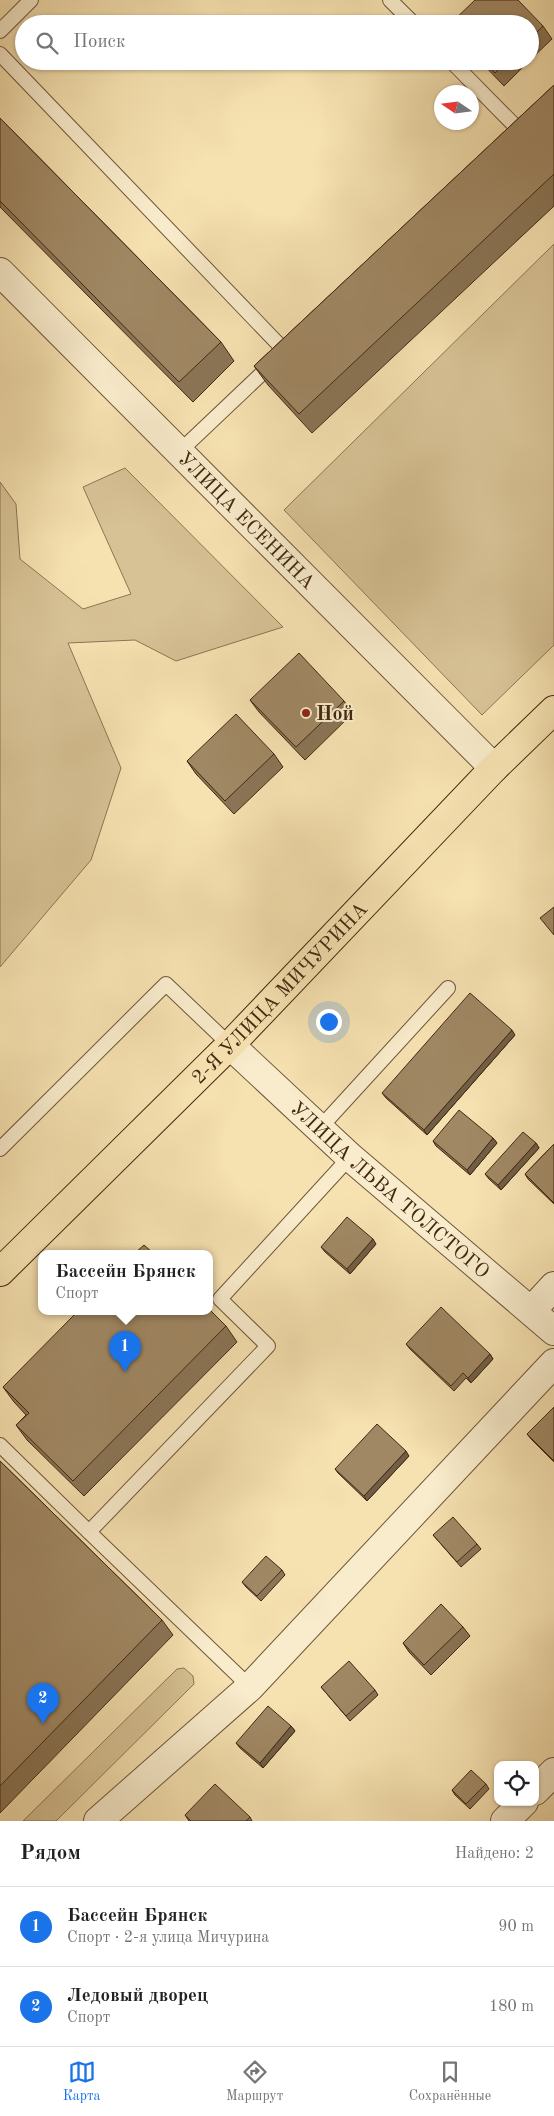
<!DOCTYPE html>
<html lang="ru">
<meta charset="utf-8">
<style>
body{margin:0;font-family:"Old Standard TT",serif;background:#f2f2f2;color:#202124}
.controls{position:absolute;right:15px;bottom:15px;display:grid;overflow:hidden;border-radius:10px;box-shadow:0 1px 4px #0004}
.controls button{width:45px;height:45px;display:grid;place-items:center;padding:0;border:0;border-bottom:1px solid #e0e0e0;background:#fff;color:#202124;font:25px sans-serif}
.compass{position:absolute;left:434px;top:85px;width:45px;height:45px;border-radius:50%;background:#fff;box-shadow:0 1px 4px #0004;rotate:283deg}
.you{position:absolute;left:328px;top:1021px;width:18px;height:18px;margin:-12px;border:4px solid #fff;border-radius:50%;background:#1a73e8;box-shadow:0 0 0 8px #1a73e833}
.badge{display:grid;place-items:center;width:32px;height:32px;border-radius:50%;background:#1a73e8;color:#fff;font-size:16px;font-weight:700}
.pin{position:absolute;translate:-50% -41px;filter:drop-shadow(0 1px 2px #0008)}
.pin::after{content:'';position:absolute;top:26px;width:18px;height:15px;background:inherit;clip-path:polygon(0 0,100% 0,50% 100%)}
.popup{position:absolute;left:38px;top:1250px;width:175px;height:65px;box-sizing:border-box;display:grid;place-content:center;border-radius:10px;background:#fff;filter:drop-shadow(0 1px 4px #0005);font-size:16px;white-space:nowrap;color:#757577}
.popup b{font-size:19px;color:#202124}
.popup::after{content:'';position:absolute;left:50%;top:100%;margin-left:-10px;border:10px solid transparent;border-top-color:#fff}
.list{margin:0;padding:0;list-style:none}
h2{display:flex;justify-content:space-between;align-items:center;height:65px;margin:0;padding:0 20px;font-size:21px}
h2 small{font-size:16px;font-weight:400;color:#757577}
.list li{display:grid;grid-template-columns:32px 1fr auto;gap:15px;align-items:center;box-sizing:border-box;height:80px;padding:0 20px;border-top:1px solid #e0e0e0}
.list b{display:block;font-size:19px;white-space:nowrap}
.list p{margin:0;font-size:16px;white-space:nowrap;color:#757577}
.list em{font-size:16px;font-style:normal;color:#757577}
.icon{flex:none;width:28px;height:28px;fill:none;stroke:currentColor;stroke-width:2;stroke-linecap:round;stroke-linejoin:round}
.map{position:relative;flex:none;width:554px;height:1821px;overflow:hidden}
.search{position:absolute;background:#fff;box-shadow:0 1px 4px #0004;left:15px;right:15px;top:15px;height:55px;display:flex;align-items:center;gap:12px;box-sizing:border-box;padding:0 18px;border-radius:28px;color:#757577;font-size:19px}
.sheet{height:225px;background:#fff}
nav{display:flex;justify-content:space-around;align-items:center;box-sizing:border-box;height:70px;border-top:1px solid #e0e0e0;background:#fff;font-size:14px;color:#757577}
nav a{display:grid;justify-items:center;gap:2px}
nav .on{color:#1a73e8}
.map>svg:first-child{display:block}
.green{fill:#d7c295;stroke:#8c7554}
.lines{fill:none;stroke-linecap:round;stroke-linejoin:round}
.lane-casing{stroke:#6f563a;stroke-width:16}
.street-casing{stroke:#6f563a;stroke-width:30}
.primary-casing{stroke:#422812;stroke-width:30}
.lane{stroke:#f9eccc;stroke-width:14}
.street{stroke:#f9eccc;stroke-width:28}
.primary{stroke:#f6e1b0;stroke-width:28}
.wall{fill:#8a7556;stroke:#422812}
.shaded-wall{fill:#705f46;stroke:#422812}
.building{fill:#a08864;stroke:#422812}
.poi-dot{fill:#8f2418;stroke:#f9eccc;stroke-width:2}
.labels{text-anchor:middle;stroke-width:4;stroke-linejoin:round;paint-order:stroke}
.street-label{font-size:20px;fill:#422812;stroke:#f9eccc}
.poi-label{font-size:20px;font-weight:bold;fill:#422812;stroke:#f9eccc;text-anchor:start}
</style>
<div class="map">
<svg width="554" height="1821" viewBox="0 0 554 1821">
<rect width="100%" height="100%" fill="#f6e1b0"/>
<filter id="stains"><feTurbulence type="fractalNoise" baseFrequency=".004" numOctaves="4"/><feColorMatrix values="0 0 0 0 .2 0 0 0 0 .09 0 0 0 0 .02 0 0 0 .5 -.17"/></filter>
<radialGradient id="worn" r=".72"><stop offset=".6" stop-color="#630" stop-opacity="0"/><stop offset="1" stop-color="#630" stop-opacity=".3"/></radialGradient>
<g class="green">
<polygon points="554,244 554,645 482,715 284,510"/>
<polygon points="125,468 283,627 176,661 135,640 68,643 121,768 91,860 0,967 0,482 16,504 20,559 83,609 131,594 83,487"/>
<polygon points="184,1668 193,1676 194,1684 56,1821 23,1821 177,1669"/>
</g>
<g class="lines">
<g class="lane-casing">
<g id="lane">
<polyline points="390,0 414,24"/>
<polyline points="0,31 31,0"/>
<polyline points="0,54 285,351"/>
<polyline points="451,61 519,130"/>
<polyline points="179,452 274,362"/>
<polyline points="319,1129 448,988"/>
<polyline points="0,1149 166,984 230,1045"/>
<polyline points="0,1445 89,1532"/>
<polyline points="250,1687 89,1532 268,1346 220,1299 350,1157"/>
</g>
</g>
<g class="street-casing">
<g id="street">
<path id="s1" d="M0,272L494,768"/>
<path id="s2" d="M230,1045L350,1157L554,1331"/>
<polyline points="532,1310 554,1286"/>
<polyline points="535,1791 554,1772"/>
<polyline points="98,1821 250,1687 554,1363"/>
<polyline points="505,1821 524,1802"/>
</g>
</g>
<g class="primary-casing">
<g id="primary">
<path id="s3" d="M0,1272L230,1045L494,768L554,710"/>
</g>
</g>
<use href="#lane" class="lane"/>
<use href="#street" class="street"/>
<use href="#primary" class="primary"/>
</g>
<g class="wall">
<polygon points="530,24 543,26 552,39 530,60"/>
<polygon points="480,61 529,61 504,86"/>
<polygon points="554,85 554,206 312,433 268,385 254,366"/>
<polygon points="0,118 221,342 234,361 193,402 0,207"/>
<polygon points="250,700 344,701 353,713 305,760 259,712"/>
<polygon points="274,754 283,767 234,814 196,774 187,761"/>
<polygon points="515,1035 427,1135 386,1098 382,1093"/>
<polygon points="493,1138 497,1143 470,1175 436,1146 433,1141"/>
<polygon points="536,1143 539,1148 501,1190 489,1179 485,1174"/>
<polygon points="554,1144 554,1204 528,1179 525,1174"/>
<polygon points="376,1244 350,1274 325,1252 321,1247"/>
<polygon points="226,1326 237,1342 84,1496 27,1440 16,1425 26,1415 14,1402 3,1387"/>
<polygon points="406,1344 490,1354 493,1359 471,1383 466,1378 454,1391 410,1349"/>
<polygon points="554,1407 554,1462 531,1439 527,1434"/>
<polygon points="409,1456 367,1501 338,1473 335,1469"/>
<polygon points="0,1461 162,1620 173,1635 0,1813"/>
<polygon points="433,1535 477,1544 481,1549 461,1567"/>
<polygon points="282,1570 285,1575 261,1601 246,1587 242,1582"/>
<polygon points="463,1627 470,1636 431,1675 409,1652 403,1643"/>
<polygon points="321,1687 375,1690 378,1695 350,1721"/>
<polygon points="291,1726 295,1731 263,1768 240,1748 236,1743"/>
<polygon points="486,1784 489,1789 470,1809 455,1795 452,1790"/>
<polygon points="185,1815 250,1817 252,1821 189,1821"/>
</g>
<g class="shaded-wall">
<polygon points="512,1030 515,1035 427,1135 424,1130"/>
<polygon points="493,1138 497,1143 470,1175 467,1170"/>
<polygon points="536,1143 539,1148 501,1190 498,1185"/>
<polygon points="373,1239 376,1244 350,1274 347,1269"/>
<polygon points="490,1354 493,1359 471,1383 468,1378"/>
<polygon points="406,1451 409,1456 367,1501 364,1496"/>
<polygon points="291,1726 295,1731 263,1768 260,1763"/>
</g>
<g class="building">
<polygon points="475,0 518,0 543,26 530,39 530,24 450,24"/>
<polygon points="484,61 507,61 495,73"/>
<polygon points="554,85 554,174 299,414 254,366"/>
<polygon points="0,118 221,342 179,382 0,201"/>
<polygon points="299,653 344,701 296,747 250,700"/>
<polygon points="236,714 274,754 225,801 187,761"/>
<polygon points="554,907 554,935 540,918"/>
<polygon points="470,993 512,1030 424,1130 382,1093"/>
<polygon points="459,1110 493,1138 467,1170 433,1141"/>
<polygon points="523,1132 536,1143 498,1185 485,1174"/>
<polygon points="554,1144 554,1203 525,1174"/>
<polygon points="347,1217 373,1239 347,1269 321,1247"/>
<polygon points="144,1245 153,1253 135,1253"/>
<polygon points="441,1307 490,1354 468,1378 463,1373 451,1386 406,1344"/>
<polygon points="209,1309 226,1326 73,1481 16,1425 29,1413 3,1387 78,1311 209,1311"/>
<polygon points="554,1407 554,1461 527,1434"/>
<polygon points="377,1424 406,1451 364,1496 335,1469"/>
<polygon points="0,1461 162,1620 0,1786"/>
<polygon points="453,1517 477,1544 457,1562 433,1535"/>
<polygon points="266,1556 282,1570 257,1596 242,1582"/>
<polygon points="441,1604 463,1627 424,1665 403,1643"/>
<polygon points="349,1661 375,1690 346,1716 321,1687"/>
<polygon points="268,1706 291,1726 260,1763 236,1743"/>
<polygon points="471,1770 486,1784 466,1804 452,1790"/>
<polygon points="215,1784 250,1817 246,1821 191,1821 185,1815"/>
</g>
<circle class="poi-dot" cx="306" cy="713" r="5"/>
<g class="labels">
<g class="street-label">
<text dy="7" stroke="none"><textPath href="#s1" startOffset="350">УЛИЦА ЕСЕНИНА</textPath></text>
<text dy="7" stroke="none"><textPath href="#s3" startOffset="395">2-Я УЛИЦА МИЧУРИНА</textPath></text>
<text dy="7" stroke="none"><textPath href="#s2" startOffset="216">УЛИЦА ЛЬВА ТОЛСТОГО</textPath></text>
</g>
<g class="poi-label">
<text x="316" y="720">Ной</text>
</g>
</g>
<rect width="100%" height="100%" filter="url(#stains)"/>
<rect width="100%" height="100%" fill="url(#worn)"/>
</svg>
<div class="controls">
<button><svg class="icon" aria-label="locate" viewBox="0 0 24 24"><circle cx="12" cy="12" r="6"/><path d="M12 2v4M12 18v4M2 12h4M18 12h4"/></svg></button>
</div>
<svg class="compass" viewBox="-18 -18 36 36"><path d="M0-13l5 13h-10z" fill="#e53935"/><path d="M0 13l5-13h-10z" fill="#757577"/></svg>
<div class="you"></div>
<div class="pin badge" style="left:125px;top:1372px">1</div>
<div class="popup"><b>Бассейн Брянск</b>Спорт</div>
<div class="pin badge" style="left:43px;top:1724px">2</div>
<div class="search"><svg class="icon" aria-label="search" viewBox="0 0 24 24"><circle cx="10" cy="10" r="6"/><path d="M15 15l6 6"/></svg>Поиск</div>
</div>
<section class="sheet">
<h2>Рядом<small>Найдено: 2</small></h2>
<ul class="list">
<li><span class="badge">1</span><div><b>Бассейн Брянск</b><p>Спорт · 2-я улица Мичурина</p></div><em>90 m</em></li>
<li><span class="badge">2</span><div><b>Ледовый дворец</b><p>Спорт</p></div><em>180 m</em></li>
</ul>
</section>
<nav>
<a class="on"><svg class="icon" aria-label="map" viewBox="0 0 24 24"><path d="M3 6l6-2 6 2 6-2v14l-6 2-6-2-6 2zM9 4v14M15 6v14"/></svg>Карта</a>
<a><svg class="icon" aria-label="directions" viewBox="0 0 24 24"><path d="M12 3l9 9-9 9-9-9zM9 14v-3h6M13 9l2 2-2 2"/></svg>Маршрут</a>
<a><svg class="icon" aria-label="saved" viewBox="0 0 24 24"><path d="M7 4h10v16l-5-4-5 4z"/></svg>Сохранённые</a>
</nav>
